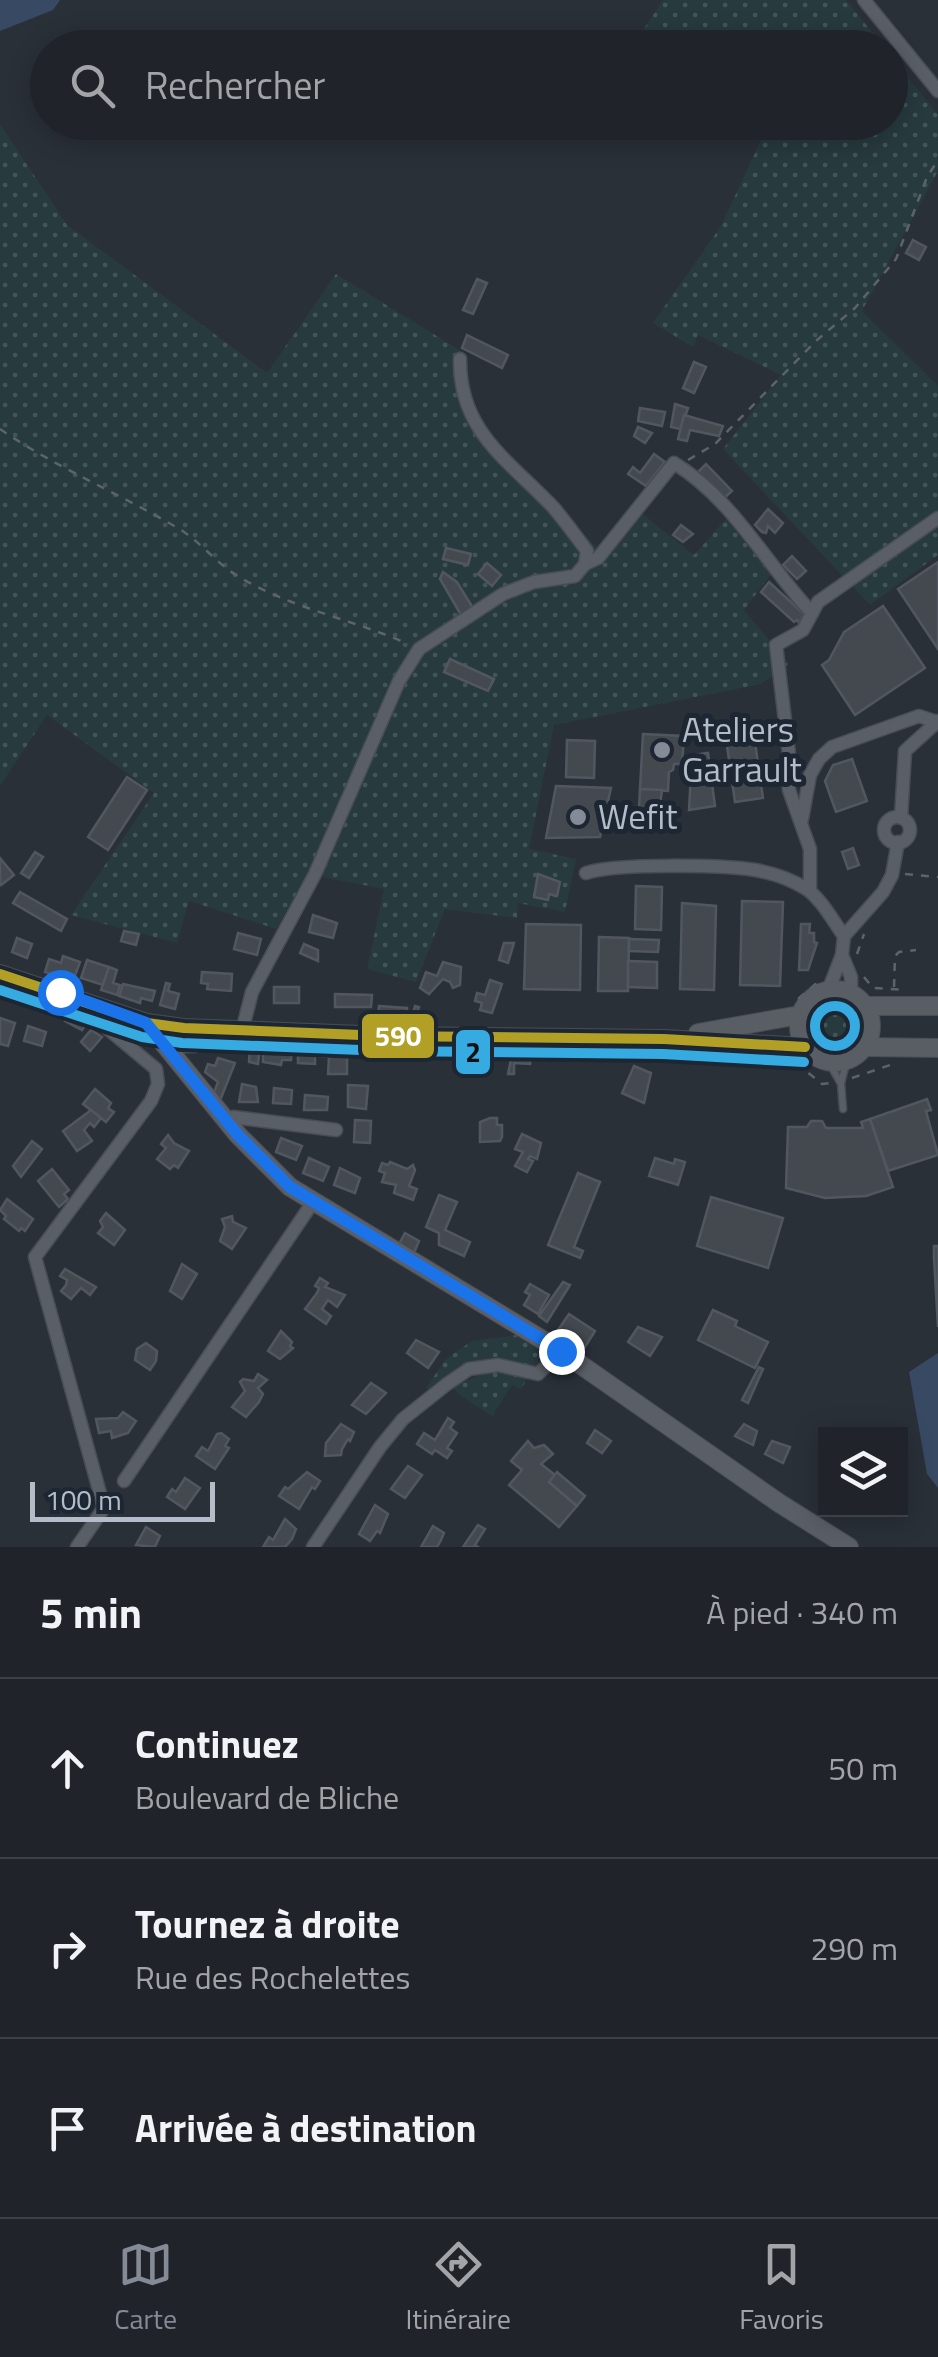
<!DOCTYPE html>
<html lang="fr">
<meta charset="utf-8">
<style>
body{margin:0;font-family:"Titillium Web",sans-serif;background:#2d3036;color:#f1f3f6}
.controls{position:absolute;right:30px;bottom:30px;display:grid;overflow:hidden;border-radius:0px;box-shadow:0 5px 25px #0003}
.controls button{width:90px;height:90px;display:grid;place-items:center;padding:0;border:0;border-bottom:2px solid #3d4147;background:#20242a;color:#f1f3f6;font:50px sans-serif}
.scale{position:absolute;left:30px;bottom:25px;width:185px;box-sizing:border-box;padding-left:10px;border:5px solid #b4bcc9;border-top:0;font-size:28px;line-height:35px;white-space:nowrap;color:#b4bcc9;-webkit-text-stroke:8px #1d2633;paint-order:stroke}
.stop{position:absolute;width:30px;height:30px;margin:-22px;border:8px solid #1a73e8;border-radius:50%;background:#fff}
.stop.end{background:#1a73e8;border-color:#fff;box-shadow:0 2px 10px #0008}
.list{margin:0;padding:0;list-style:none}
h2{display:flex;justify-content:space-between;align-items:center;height:130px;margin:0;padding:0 40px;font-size:42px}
h2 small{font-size:32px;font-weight:400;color:#a2a4a8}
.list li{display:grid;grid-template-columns:65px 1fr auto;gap:30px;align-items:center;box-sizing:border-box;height:180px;padding:0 40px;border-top:2px solid #3d4147}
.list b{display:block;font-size:38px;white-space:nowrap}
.list p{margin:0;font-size:32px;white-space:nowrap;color:#a2a4a8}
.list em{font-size:32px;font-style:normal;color:#a2a4a8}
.icon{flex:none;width:55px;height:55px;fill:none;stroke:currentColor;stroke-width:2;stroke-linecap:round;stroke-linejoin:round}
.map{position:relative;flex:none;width:938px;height:1547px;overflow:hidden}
.search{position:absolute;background:#20242a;box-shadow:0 5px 25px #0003;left:30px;right:30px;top:30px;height:110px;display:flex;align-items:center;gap:25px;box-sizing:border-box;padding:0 35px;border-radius:55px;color:#a2a4a8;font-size:38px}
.sheet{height:670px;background:#20242a}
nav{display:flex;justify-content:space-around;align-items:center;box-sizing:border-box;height:140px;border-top:2px solid #3d4147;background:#20242a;font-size:28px;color:#a2a4a8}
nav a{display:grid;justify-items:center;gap:5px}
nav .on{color:#848b96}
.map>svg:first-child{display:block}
.grass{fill:url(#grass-dots)}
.water{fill:#384963}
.building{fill:#444950;stroke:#52575f;stroke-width:2.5}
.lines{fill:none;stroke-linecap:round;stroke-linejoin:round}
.service-casing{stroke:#484c53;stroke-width:9}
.minor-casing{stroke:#484c53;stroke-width:15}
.tertiary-casing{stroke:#484c53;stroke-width:20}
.secondary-casing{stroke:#484c53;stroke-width:20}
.path{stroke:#5d636a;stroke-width:2.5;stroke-dasharray:8 8;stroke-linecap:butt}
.service{stroke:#5a5e66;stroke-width:6}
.minor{stroke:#5a5e66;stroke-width:12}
.tertiary{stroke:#5a5e66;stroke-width:18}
.secondary{stroke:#595d64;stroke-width:18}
.bus-1-casing{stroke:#1d2633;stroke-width:18}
.bus-2-casing{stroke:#1d2633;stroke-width:18}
.bus-1{stroke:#b2a026;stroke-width:10}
.bus-2{stroke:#36abe2;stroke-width:10}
.route{stroke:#1a73e8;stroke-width:12}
.poi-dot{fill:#848b96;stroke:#1d2633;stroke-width:4}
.labels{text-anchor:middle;stroke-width:10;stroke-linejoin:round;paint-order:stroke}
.poi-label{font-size:35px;fill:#b4bcc9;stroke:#1d2633;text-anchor:start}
.line-badge{stroke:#1d2633;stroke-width:4}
.badge-label{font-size:28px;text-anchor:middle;font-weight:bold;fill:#fff}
.pale-badge-label{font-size:28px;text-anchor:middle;font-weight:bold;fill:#111}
</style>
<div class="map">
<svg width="938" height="1547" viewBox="0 0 938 1547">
<defs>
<pattern id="grass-dots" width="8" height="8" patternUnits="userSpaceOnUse" patternTransform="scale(2.5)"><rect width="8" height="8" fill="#273a3e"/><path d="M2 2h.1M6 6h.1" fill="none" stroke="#445559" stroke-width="1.8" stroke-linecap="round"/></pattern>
</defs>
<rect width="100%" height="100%" fill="#2a3038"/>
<g class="grass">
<polygon points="663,0 846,0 884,47 654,47 638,38"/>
<polygon points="891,56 938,115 938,171 862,311 938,386 938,555 870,605 723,449 781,375 698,335 693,347 653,323 721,226 769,123 890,122"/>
<polygon points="0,124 67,225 267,373 336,274 466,354 472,399 484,430 532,484 598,548 631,505 694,555 726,519 771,574 744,610 789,664 761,684 554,725 529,849 576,859 565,912 518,903 517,918 445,909 416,982 367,969 384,889 307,874 276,929 189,901 177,943 71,915 154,793 47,715 0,786"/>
<circle cx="836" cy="1027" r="26"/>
<polygon points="517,1335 543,1351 536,1366 529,1368 498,1361 431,1390 426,1388 446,1359 472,1341"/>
<polygon points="485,1373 508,1373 527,1379 521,1389 512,1385 492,1416 458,1394 453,1387"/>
</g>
<g class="water">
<polygon points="0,0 60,0 53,10 0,31"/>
<polygon points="938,1353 938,1488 927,1474 909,1372"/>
</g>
<g class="building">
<polygon points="913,240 926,247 919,260 906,253"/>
<polygon points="477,279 487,283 473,314 463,310"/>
<polygon points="467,335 508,355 502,368 462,348"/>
<polygon points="694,362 706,367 694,393 683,388"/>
<polygon points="675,404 688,408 681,429 671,427"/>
<polygon points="640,408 665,412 662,426 638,421"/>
<polygon points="684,415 723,426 719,436 690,430 687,441 678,439"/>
<polygon points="638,427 652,433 645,443 634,436"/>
<polygon points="654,454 665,462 646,486 628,474 633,467 640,473"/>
<polygon points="706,464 732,491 722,500 697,473"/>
<polygon points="768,509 783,523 775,533 768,526 766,533 762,532 755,525"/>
<polygon points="681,525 693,534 683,542 673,535"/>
<polygon points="446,548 471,554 468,565 443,559"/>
<polygon points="792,556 806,571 797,579 783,565"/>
<polygon points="938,562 938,649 898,589"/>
<polygon points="487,563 501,575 492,586 478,574"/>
<polygon points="443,572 457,582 473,608 461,615 440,579"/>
<polygon points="769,582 804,614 799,623 797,620 794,622 761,592"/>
<polygon points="883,606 925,668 855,715 822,665 829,660 844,632"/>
<polygon points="450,659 494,679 488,691 444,672"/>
<polygon points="643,734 684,736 682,764 674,764 673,770 669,772 668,791 640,789"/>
<polygon points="567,740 595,741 594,778 566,777"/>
<polygon points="755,742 763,798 735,802 727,746"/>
<polygon points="708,753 715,806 689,810 692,755"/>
<polygon points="852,759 867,801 836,812 825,781 833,765"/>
<polygon points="127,777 147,790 108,850 88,837"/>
<polygon points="556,786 611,788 600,837 546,838"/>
<polygon points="640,789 662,790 657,827 638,826"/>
<polygon points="853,848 859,865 848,869 842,852"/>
<polygon points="35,852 43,857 29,878 21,873"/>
<polygon points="0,858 14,875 1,885 0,884"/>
<polygon points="538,874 560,882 557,896 549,894 548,900 534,897"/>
<polygon points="636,886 662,887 661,930 635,929"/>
<polygon points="20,892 67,919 61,931 13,903"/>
<polygon points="742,901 783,902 780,986 740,985"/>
<polygon points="682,903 716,906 714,990 680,989"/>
<polygon points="313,915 337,923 333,938 309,932"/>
<polygon points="526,924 581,925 580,990 524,989"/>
<polygon points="801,924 810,924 809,933 814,933 814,942 817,943 808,970 799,970"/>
<polygon points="124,931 139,934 136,945 121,941"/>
<polygon points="238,933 261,939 257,955 234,949"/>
<polygon points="599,937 629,938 628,991 598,991"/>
<polygon points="17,938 32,944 27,958 12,952"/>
<polygon points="629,939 659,940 658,952 629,951"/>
<polygon points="504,943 514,943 508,963 499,960"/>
<polygon points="304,944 318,950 318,961 300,953"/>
<polygon points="63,956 80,962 73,981 45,972 49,959 61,963"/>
<polygon points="87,960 109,967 103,985 81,978"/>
<polygon points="628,961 657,962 657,988 628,987"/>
<polygon points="443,962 461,967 460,985 453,988 450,982 443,979 429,994 420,988 426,972 437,976"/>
<polygon points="109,967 117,970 113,983 120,985 117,995 101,990"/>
<polygon points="202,972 232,974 231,991 207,989 208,984 201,983"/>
<polygon points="490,980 502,984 492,1013 480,1010 482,1003 475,1001 477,993 485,995"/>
<polygon points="166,983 170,984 168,991 179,994 175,1009 160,1005"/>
<polygon points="123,984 155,991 152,1001 141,998 140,1003 119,996"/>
<rect x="274" y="987" width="25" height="16"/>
<polygon points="335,994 372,995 371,1007 335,1007"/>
<polygon points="379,1006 407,1008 407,1015 412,1016 415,1006 419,1007 414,1020 378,1018"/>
<polygon points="70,1012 87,1022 82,1030 65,1021"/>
<polygon points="0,1018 15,1023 8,1046 0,1044"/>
<polygon points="28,1026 46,1032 42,1046 24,1041"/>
<polygon points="91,1030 102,1037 90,1051 81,1042"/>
<polygon points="173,1038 193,1041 198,1044 196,1052 178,1052 171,1043"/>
<polygon points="250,1045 260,1046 258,1064 249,1062"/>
<polygon points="271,1045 292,1046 291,1060 282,1060 281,1065 263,1062 263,1050 271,1050"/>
<polygon points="319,1046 329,1047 329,1053 347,1054 347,1074 328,1074 329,1057 319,1056"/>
<polygon points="513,1050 531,1051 530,1064 514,1063 514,1074 508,1074"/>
<polygon points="298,1052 315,1053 315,1064 298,1063"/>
<polygon points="218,1058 235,1063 219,1103 213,1095 218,1082 205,1072 208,1064 215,1066"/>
<polygon points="634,1066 651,1073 644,1103 622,1093"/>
<polygon points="242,1084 256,1087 258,1102 239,1102"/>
<polygon points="348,1085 368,1086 366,1109 348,1107"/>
<polygon points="274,1088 292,1090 291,1104 273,1103"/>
<polygon points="95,1089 111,1103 108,1108 114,1112 106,1122 83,1104"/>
<polygon points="305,1095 328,1097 327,1110 304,1110"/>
<polygon points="927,1099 931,1110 926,1111 938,1155 888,1171 870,1119"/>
<polygon points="91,1110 101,1118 94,1127 90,1123 84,1130 92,1141 77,1151 63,1131"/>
<polygon points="490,1118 497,1118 497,1125 502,1125 502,1137 500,1141 480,1142 480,1122"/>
<polygon points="870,1119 893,1187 866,1196 825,1198 786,1188 788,1127 807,1127 811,1121 822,1121 826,1128 863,1128 861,1122"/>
<polygon points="355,1120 371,1121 370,1143 354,1142"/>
<polygon points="522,1134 541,1143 537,1159 530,1156 528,1159 533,1161 527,1172 515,1166 523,1152 515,1149"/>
<polygon points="168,1135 174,1143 189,1151 178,1168 174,1165 170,1169 157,1159 166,1148 161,1144"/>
<polygon points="281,1138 302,1146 296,1160 276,1152"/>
<polygon points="32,1141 42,1149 21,1177 13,1166"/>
<polygon points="309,1158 329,1167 323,1181 303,1173"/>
<polygon points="655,1158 674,1164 675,1159 685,1162 678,1185 649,1176"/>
<polygon points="390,1162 407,1169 413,1165 415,1170 409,1186 417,1189 413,1200 394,1193 396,1185 382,1182 385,1173 379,1171 382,1163 388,1165"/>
<polygon points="340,1168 360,1178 355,1193 334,1185"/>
<polygon points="52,1169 69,1190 64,1194 68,1199 59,1207 38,1181"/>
<polygon points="578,1173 600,1182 574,1247 583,1251 580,1258 548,1245"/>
<polygon points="439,1195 457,1202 445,1230 470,1242 464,1256 439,1245 439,1233 426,1227"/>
<polygon points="711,1197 783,1218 768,1268 697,1246"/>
<polygon points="7,1199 33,1219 25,1231 21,1228 19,1231 4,1219 6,1216 0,1210"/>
<polygon points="106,1213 125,1230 114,1245 98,1233 103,1227 100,1221"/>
<polygon points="232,1216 233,1222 246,1228 232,1249 220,1241 225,1227 222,1219"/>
<polygon points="405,1233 419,1241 414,1253 399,1244"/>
<polygon points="934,1246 938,1246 938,1327 934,1258"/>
<polygon points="182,1264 197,1274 182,1299 170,1291"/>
<polygon points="65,1269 96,1287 90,1295 81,1288 71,1299 61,1291 66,1285 67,1280 60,1276"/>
<polygon points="320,1278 328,1283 325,1287 345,1295 337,1307 328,1300 322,1309 331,1316 326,1324 305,1309 317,1293 319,1288 315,1286"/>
<polygon points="563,1282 570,1285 547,1322 539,1316"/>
<polygon points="530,1284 549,1295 538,1314 524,1305 530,1295 525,1292"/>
<polygon points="713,1310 737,1321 735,1326 768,1342 755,1368 698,1340"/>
<polygon points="569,1314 595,1331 583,1350 556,1333"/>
<polygon points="638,1327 662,1337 650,1356 628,1342"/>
<polygon points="281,1331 292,1342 290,1346 293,1348 280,1359 268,1351"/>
<polygon points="416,1340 439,1352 428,1368 407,1353"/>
<polygon points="146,1343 157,1351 156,1361 150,1370 135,1360 137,1349"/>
<polygon points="759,1367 763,1369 748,1403 742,1400"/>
<polygon points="258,1374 267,1380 258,1388 263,1394 259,1402 246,1417 232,1407 245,1391 240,1382 243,1379 254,1381"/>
<polygon points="371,1383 386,1393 366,1414 352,1405"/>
<polygon points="123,1412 136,1421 128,1433 112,1438 111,1431 99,1433 96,1419 118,1418"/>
<polygon points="448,1418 454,1422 450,1428 457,1433 447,1448 452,1451 447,1458 435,1450 432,1454 417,1444 424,1433 435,1440"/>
<polygon points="341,1424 354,1432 350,1441 348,1439 342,1449 341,1455 325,1456 326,1443"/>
<polygon points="744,1424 757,1431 753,1445 735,1436"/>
<polygon points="595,1430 611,1441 602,1453 587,1443"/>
<polygon points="221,1433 229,1439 225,1446 229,1448 215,1469 196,1456 202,1447 208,1451 217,1434"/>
<polygon points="528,1441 534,1448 544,1445 553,1454 541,1464 555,1475 549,1482 577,1506 559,1527 509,1485 522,1470 511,1461"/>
<polygon points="772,1441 790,1447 783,1463 765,1454"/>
<polygon points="408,1466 422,1475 405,1498 391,1489"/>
<polygon points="307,1472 320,1481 315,1489 312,1487 299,1509 279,1496 285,1487 288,1489"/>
<polygon points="557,1472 585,1496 577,1506 549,1482"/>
<polygon points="185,1478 200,1488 185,1509 167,1497 172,1489 176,1492"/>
<polygon points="375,1505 388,1514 380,1533 377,1531 370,1541 359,1534"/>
<polygon points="285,1519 296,1529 292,1539 285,1547 263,1547 269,1537 273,1540"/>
<polygon points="478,1525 485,1529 475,1545 478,1547 463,1547"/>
<polygon points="433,1526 444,1533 441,1540 437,1547 421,1547"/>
<polygon points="146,1527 160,1536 155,1547 136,1545"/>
</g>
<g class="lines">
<g class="service-casing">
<g id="service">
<polyline points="828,1061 840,1082"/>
<polyline points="843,1109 841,1083 847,1060"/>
</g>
</g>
<g class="minor-casing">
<g id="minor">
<polyline points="864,0 938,91"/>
<path d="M585,564L598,558L674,463C733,499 766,564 812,613"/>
<circle cx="897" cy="830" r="13"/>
<polyline points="901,818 905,751 938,721"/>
<polyline points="802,819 810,775 819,759 832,747 919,716 937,722"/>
<path d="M586,873C616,863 721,865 755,870C773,873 790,879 805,888C821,898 833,921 844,936L842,955L828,991"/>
<polyline points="810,891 810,849 789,790 789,754 776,645 803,630 818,602 938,518"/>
<polyline points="844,936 883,892 892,875 898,842"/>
<polyline points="842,955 851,977 851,994"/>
<path d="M242,1031L252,992L315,874L399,681L419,649L503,594L534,582L575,576L585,564L587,551C576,536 565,521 553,507C508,460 459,431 460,359"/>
<polyline points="225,1120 233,1117 336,1130"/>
<polyline points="124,1481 313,1202"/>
<polyline points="77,1547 104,1508 35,1257 151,1101 158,1084 156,1069 102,1024 92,1004"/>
<polyline points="313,1547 380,1447 403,1419 447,1384 469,1369 498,1365 538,1374 561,1351"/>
</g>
</g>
<g class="tertiary-casing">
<polyline id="tertiary" points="147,1023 238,1135 290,1187 561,1351 779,1503 849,1547"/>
</g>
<g class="secondary-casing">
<g id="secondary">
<polyline points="0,974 147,1023 184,1028 386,1036 664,1039 805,1047"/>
<circle cx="835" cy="1026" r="36"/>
<polyline points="865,1006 938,1006"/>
<polyline points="698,1033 800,1015"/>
<polyline points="864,1047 938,1048"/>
</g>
</g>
<g class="path">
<path d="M0,429C55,467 118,493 176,527C198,539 215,562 236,575C289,608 352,619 408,644"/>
<polyline points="688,460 715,444 817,340 855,308 896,259 927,177 938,160"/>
<polyline points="905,874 938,877"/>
<polyline points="857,954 864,934"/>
<polyline points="864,977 873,988 905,990"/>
<polyline points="894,987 895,956 899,952 916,950"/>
<polyline points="798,999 819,981"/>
<polyline points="796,1063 822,1084 830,1083"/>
<polyline points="852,1078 893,1064 893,1060"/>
</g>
<use href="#service" class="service"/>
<use href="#minor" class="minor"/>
<use href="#tertiary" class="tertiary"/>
<use href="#secondary" class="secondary"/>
<g class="bus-1-casing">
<polyline id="bus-1" points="0,974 147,1023 184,1028 386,1036 664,1039 805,1047"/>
</g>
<g class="bus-2-casing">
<g id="bus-2">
<polyline points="0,990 142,1037 182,1043 386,1051 663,1054 804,1062"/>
<circle cx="835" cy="1026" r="20"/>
</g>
</g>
<use href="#bus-1" class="bus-1"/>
<use href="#bus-2" class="bus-2"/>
</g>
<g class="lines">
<polyline class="route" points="60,992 146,1023 238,1135 290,1187 561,1351"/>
</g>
<g class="poi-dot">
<circle cx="662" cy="750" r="10"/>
<circle cx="578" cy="817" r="10"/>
</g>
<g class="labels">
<g class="poi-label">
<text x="682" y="742">Ateliers<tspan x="682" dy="40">Garrault</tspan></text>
<text x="598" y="829">Wefit</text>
</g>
</g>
<g class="line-badge">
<rect x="360" y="1012" width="76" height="48" rx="10" fill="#b2a026"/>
<rect x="454" y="1028" width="38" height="48" rx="10" fill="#36abe2"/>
</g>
<g class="badge-label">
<text x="398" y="1046">590</text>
</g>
<g class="pale-badge-label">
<text x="473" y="1062">2</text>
</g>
</svg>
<div class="controls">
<button><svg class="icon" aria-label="layers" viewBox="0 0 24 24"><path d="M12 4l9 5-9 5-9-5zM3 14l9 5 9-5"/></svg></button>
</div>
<div class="scale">100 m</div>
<div class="stop" style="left:60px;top:992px"></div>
<div class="stop end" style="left:561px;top:1351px"></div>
<div class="search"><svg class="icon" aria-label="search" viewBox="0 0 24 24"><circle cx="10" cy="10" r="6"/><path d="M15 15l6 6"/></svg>Rechercher</div>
</div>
<section class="sheet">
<h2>5 min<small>À pied · 340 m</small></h2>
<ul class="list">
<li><svg class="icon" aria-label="ahead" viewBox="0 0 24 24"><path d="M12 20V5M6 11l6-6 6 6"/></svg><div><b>Continuez</b><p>Boulevard de Bliche</p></div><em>50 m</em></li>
<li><svg class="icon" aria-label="right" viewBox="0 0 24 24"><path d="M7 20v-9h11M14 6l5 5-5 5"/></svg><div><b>Tournez à droite</b><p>Rue des Rochelettes</p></div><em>290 m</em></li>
<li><svg class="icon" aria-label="arrive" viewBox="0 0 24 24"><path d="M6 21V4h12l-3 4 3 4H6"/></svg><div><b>Arrivée à destination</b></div></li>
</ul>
</section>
<nav>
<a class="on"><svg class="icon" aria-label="map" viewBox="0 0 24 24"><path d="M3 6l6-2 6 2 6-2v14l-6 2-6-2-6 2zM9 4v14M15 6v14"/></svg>Carte</a>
<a><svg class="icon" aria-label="directions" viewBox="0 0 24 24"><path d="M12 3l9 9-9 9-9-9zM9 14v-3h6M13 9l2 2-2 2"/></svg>Itinéraire</a>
<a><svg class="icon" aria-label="saved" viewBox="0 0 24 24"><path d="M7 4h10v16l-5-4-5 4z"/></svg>Favoris</a>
</nav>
